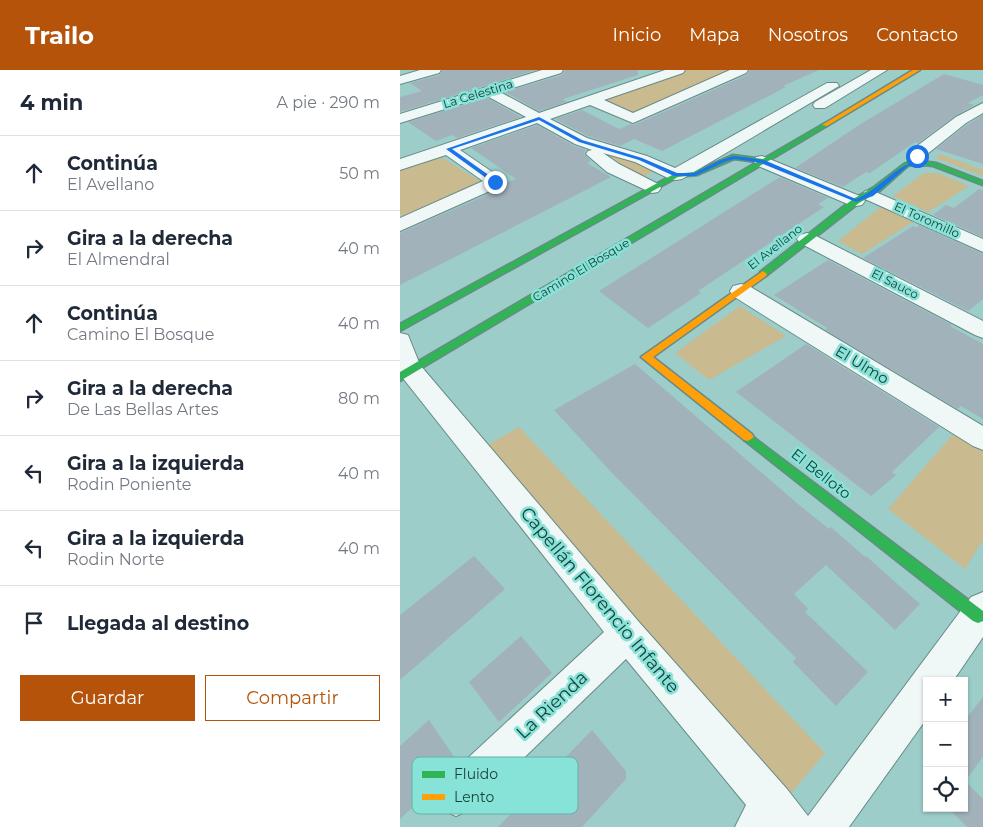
<!DOCTYPE html>
<html lang="es">
<meta charset="utf-8">
<style>
body{margin:0;font-family:Montserrat,sans-serif;background:#f2f2f3;color:#1f2937}
.controls{position:absolute;right:15px;bottom:15px;display:grid;overflow:hidden;border-radius:0px;box-shadow:0 1px 4px #0004}
.controls button{width:45px;height:45px;display:grid;place-items:center;padding:0;border:0;border-bottom:1px solid #e0e1e3;background:#fff;color:#1f2937;font:25px sans-serif}
.stop{position:absolute;width:15px;height:15px;margin:-11px;border:4px solid #1a73e8;border-radius:50%;background:#fff}
.stop.end{background:#1a73e8;border-color:#fff;box-shadow:0 1px 5px #0008}
.list{margin:0;padding:0;list-style:none}
h2{display:flex;justify-content:space-between;align-items:center;height:65px;margin:0;padding:0 20px;font-size:21px}
h2 small{font-size:16px;font-weight:400;color:#747a83}
.list li{display:grid;grid-template-columns:32px 1fr auto;gap:15px;align-items:center;box-sizing:border-box;height:75px;padding:0 20px;border-top:1px solid #e0e1e3}
.list b{display:block;font-size:19px;white-space:nowrap}
.list p{margin:0;font-size:16px;white-space:nowrap;color:#747a83}
.list em{font-size:16px;font-style:normal;color:#747a83}
.actions{display:flex;gap:10px;padding:15px 20px}
.actions a{flex:1;padding:11px 0;border:1px solid #b45309;border-radius:0px;text-align:center;font-size:18px;color:#b45309}
.actions .main{background:#b45309;color:#fff}
.icon{flex:none;width:28px;height:28px;fill:none;stroke:currentColor;stroke-width:2;stroke-linecap:round;stroke-linejoin:round}
.map{position:relative;flex:none;width:583px;height:757px;overflow:hidden}
header{display:flex;align-items:center;gap:30px;box-sizing:border-box;height:70px;padding:0 25px;background:#b45309;color:#fff}
header strong{font-size:24px}
nav{display:flex;gap:28px;margin-inline-start:auto;font-size:18px}
main{display:flex}
aside{flex:1;background:#fff}
.map>svg:first-child{display:block}
.green{fill:#caba90}
.building{fill:#a1b2bb}
.lines{fill:none;stroke-linecap:round;stroke-linejoin:round}
.street-casing{stroke:#678b87;stroke-width:2}
.fast-casing{stroke:#678b87;stroke-width:3}
.slow-casing{stroke:#678b87;stroke-width:3}
.street{fill:#f0f8f7;fill-rule:evenodd}
.fast{fill:#30b455;fill-rule:evenodd}
.slow{fill:#ff9f0a;fill-rule:evenodd}
.route{fill:#1a73e8}
.labels{text-anchor:middle;stroke-width:5;stroke-linejoin:round;paint-order:stroke}
.far-street-label{font-size:12px;fill:#173e3a;stroke:#87e2d7}
.street-label{font-size:15px;fill:#173e3a;stroke:#87e2d7}
.near-street-label{font-size:18px;fill:#173e3a;stroke:#87e2d7}
.key{fill:#87e2d7;stroke:#65b1a8;stroke-width:1}
.key-label{font-size:14px;fill:#173e3a}
</style>
<header>
<strong>Trailo</strong>
<nav><a>Inicio</a><a>Mapa</a><a>Nosotros</a><a>Contacto</a></nav>
</header>
<main>
<aside>
<h2>4 min<small>A pie · 290 m</small></h2>
<ul class="list">
<li><svg class="icon" aria-label="ahead" viewBox="0 0 24 24"><path d="M12 20V5M6 11l6-6 6 6"/></svg><div><b>Continúa</b><p>El Avellano</p></div><em>50 m</em></li>
<li><svg class="icon" aria-label="right" viewBox="0 0 24 24"><path d="M7 20v-9h11M14 6l5 5-5 5"/></svg><div><b>Gira a la derecha</b><p>El Almendral</p></div><em>40 m</em></li>
<li><svg class="icon" aria-label="ahead" viewBox="0 0 24 24"><path d="M12 20V5M6 11l6-6 6 6"/></svg><div><b>Continúa</b><p>Camino El Bosque</p></div><em>40 m</em></li>
<li><svg class="icon" aria-label="right" viewBox="0 0 24 24"><path d="M7 20v-9h11M14 6l5 5-5 5"/></svg><div><b>Gira a la derecha</b><p>De Las Bellas Artes</p></div><em>80 m</em></li>
<li><svg class="icon" aria-label="left" viewBox="0 0 24 24"><path d="M17 20v-9H6M10 6l-5 5 5 5"/></svg><div><b>Gira a la izquierda</b><p>Rodin Poniente</p></div><em>40 m</em></li>
<li><svg class="icon" aria-label="left" viewBox="0 0 24 24"><path d="M17 20v-9H6M10 6l-5 5 5 5"/></svg><div><b>Gira a la izquierda</b><p>Rodin Norte</p></div><em>40 m</em></li>
<li><svg class="icon" aria-label="arrive" viewBox="0 0 24 24"><path d="M6 21V4h12l-3 4 3 4H6"/></svg><div><b>Llegada al destino</b></div></li>
</ul>
<div class="actions"><a class="main">Guardar</a><a>Compartir</a></div>
</aside>
<div class="map">
<svg width="583" height="757" viewBox="0 0 583 757">
<rect width="100%" height="100%" fill="#9ccdc8"/>
<g class="green">
<polygon points="288,0 332,0 230,45 201,30"/>
<polygon points="193,79 258,99 241,108"/>
<polygon points="540,84 583,100 583,106 536,88"/>
<polygon points="39,86 85,114 5,147 0,144 0,100"/>
<polygon points="524,103 538,103 569,116 528,142 493,126"/>
<polygon points="483,135 516,150 462,184 438,171"/>
<polygon points="340,236 386,266 309,310 275,283"/>
<polygon points="119,357 425,683 387,728 84,377"/>
<polygon points="555,362 583,379 583,470 565,499 488,439"/>
</g>
<g class="building">
<polygon points="43,0 136,0 0,42 0,27 22,21 10,13 40,5"/>
<polygon points="165,0 238,0 238,5 166,28 163,30 167,32 139,41 105,22 162,5"/>
<polygon points="350,0 419,0 383,16 386,17 262,81 234,69 220,76 188,66 155,49 182,40 219,59 231,54 234,55 347,5"/>
<polygon points="544,4 583,15 583,25 568,33 574,35 555,46 518,73 515,72 470,103 466,102 443,117 395,98 459,55"/>
<polygon points="87,28 121,47 57,68 52,65 36,71 8,52"/>
<polygon points="583,45 583,94 536,79 567,55"/>
<polygon points="137,55 174,76 186,80 184,84 191,91 187,93 211,107 0,215 0,163 102,118 105,113 116,109 71,78"/>
<polygon points="380,107 428,128 418,134 424,137 298,221 301,223 248,258 199,221"/>
<polygon points="579,119 583,120 583,167 533,145 546,135 554,138"/>
<polygon points="519,155 583,184 583,229 568,241 463,188 513,156 516,158"/>
<polygon points="428,190 552,255 550,256 583,274 583,349 561,336 558,339 425,260 427,258 374,225"/>
<polygon points="406,274 539,357 492,402 496,405 471,426 336,322"/>
<polygon points="235,294 398,434 429,459 431,457 465,487 466,486 520,534 495,560 426,495 394,524 408,539 405,542 468,602 436,636 393,592 396,588 213,404 154,340"/>
<polygon points="74,486 105,519 0,610 0,545"/>
<polygon points="121,566 152,603 99,652 69,612"/>
<polygon points="583,627 583,687 565,711 583,729 583,757 567,757 548,738 564,738 564,651"/>
<polygon points="29,650 59,694 0,749 0,676"/>
<polygon points="192,660 226,701 226,709 182,757 98,757"/>
</g>
<g class="lines">
<g class="street-casing">
<g id="street">
<polygon points="20,0 41,0 39,3 0,14 0,6"/>
<polygon points="142,0 163,0 161,3 100,22 139,43 265,0 285,0 283,3 204,30 233,43 330,0 348,0 346,3 233,53 190,35 150,49 187,68 247,86 275,98 427,13 437,13 439,16 282,109 276,110 270,109 235,92 203,83 219,94 258,114 261,118 258,122 252,123 207,102 186,84 188,81 192,80 175,74 137,53 60,80 101,108 104,112 101,116 0,161 0,148 83,111 46,85 0,100 0,89 126,47 87,26 0,53 0,44"/>
<polygon points="471,0 487,0 425,38 415,38 413,35 415,32"/>
<polygon points="583,33 583,43 566,53 526,85 527,92 525,96 513,96 509,86 513,79 556,47"/>
<polygon points="362,86 462,127 465,131 462,135 456,136 450,135 356,95 354,91 356,87"/>
<polygon points="471,120 583,169 583,182 465,129 462,125 465,121"/>
<polygon points="407,163 414,165 583,251 583,268 575,265 400,173 397,169 400,165"/>
<polygon points="341,214 349,216 583,356 583,380 573,376 333,226 330,221 333,216"/>
<polygon points="0,263 8,265 20,295 239,552 387,719 408,746 571,527 583,522 583,567 553,611 527,611 527,648 449,757 335,757 346,735 226,589 70,740 56,746 42,740 36,726 42,712 204,562 2,307 0,303"/>
</g>
</g>
<g class="fast-casing">
<g id="fast">
<polygon points="425,53 428,55 427,56 0,311 0,302 357,92 334,89 297,105 278,107 0,261 0,254 274,104 294,102 333,85 363,89"/>
<polygon points="514,90 536,93 583,111 583,115 533,96 515,94 508,96 480,121 459,133 366,206 360,206 360,202 453,129 474,117 504,94"/>
<polygon points="348,363 583,541 583,551 578,553 573,551 344,370 342,367"/>
</g>
</g>
<g class="slow-casing">
<g id="slow">
<polygon points="513,0 520,0 427,56 422,55"/>
<polygon points="363,201 367,204 366,206 253,287 352,364 354,367 348,371 344,370 241,287"/>
</g>
</g>
<use href="#street" class="street"/>
<use href="#fast" class="fast"/>
<use href="#slow" class="slow"/>
</g>
<path class="route" d="M139,47L182,70L242,88L277,103H294L321,90L333,86L343,87L364,90L456,129C479,120 493,97 517,91L516,85H519L522,92L508,96L473,126L456,132L361,93L343,90L334,89L324,92L295,106H274L239,90L179,72L139,50L52,79L97,111V113H93L46,79Z"/>
<g class="labels">
<g class="far-street-label">
<text transform="translate(78 24) rotate(-17)" y="4">La Celestina</text>
<text transform="translate(527 150) rotate(24)" y="4">El Toromillo</text>
<text transform="translate(375 177) rotate(-38)" y="4">El Avellano</text>
<text transform="translate(181 200) rotate(-31)" y="4">Camino El Bosque</text>
<text transform="translate(495 214) rotate(27)" y="4">El Sauco</text>
</g>
<g class="street-label">
<text transform="translate(462 295) rotate(31)" y="5">El Ulmo</text>
<text transform="translate(421 404) rotate(38)" y="5">El Belloto</text>
</g>
<g class="near-street-label">
<text transform="translate(200 530) rotate(50)" y="6">Capellán Florencio Infante</text>
<text transform="translate(152 635) rotate(-43)" y="6">La Rienda</text>
</g>
</g>
<rect x="12" y="687" width="166" height="57" rx="8" class="key"/>
<rect x="22" y="701" width="23" height="7" fill="#30b455"/>
<rect x="22" y="724" width="23" height="6" fill="#ff9f0a"/>
<g class="key-label">
<text x="54" y="709">Fluido</text>
<text x="54" y="732">Lento</text>
</g>
</svg>
<div class="controls">
<button>+</button>
<button>−</button>
<button><svg class="icon" aria-label="locate" viewBox="0 0 24 24"><circle cx="12" cy="12" r="6"/><path d="M12 2v4M12 18v4M2 12h4M18 12h4"/></svg></button>
</div>
<div class="stop" style="left:517px;top:86px"></div>
<div class="stop end" style="left:95px;top:112px"></div>
</div>
</main>
